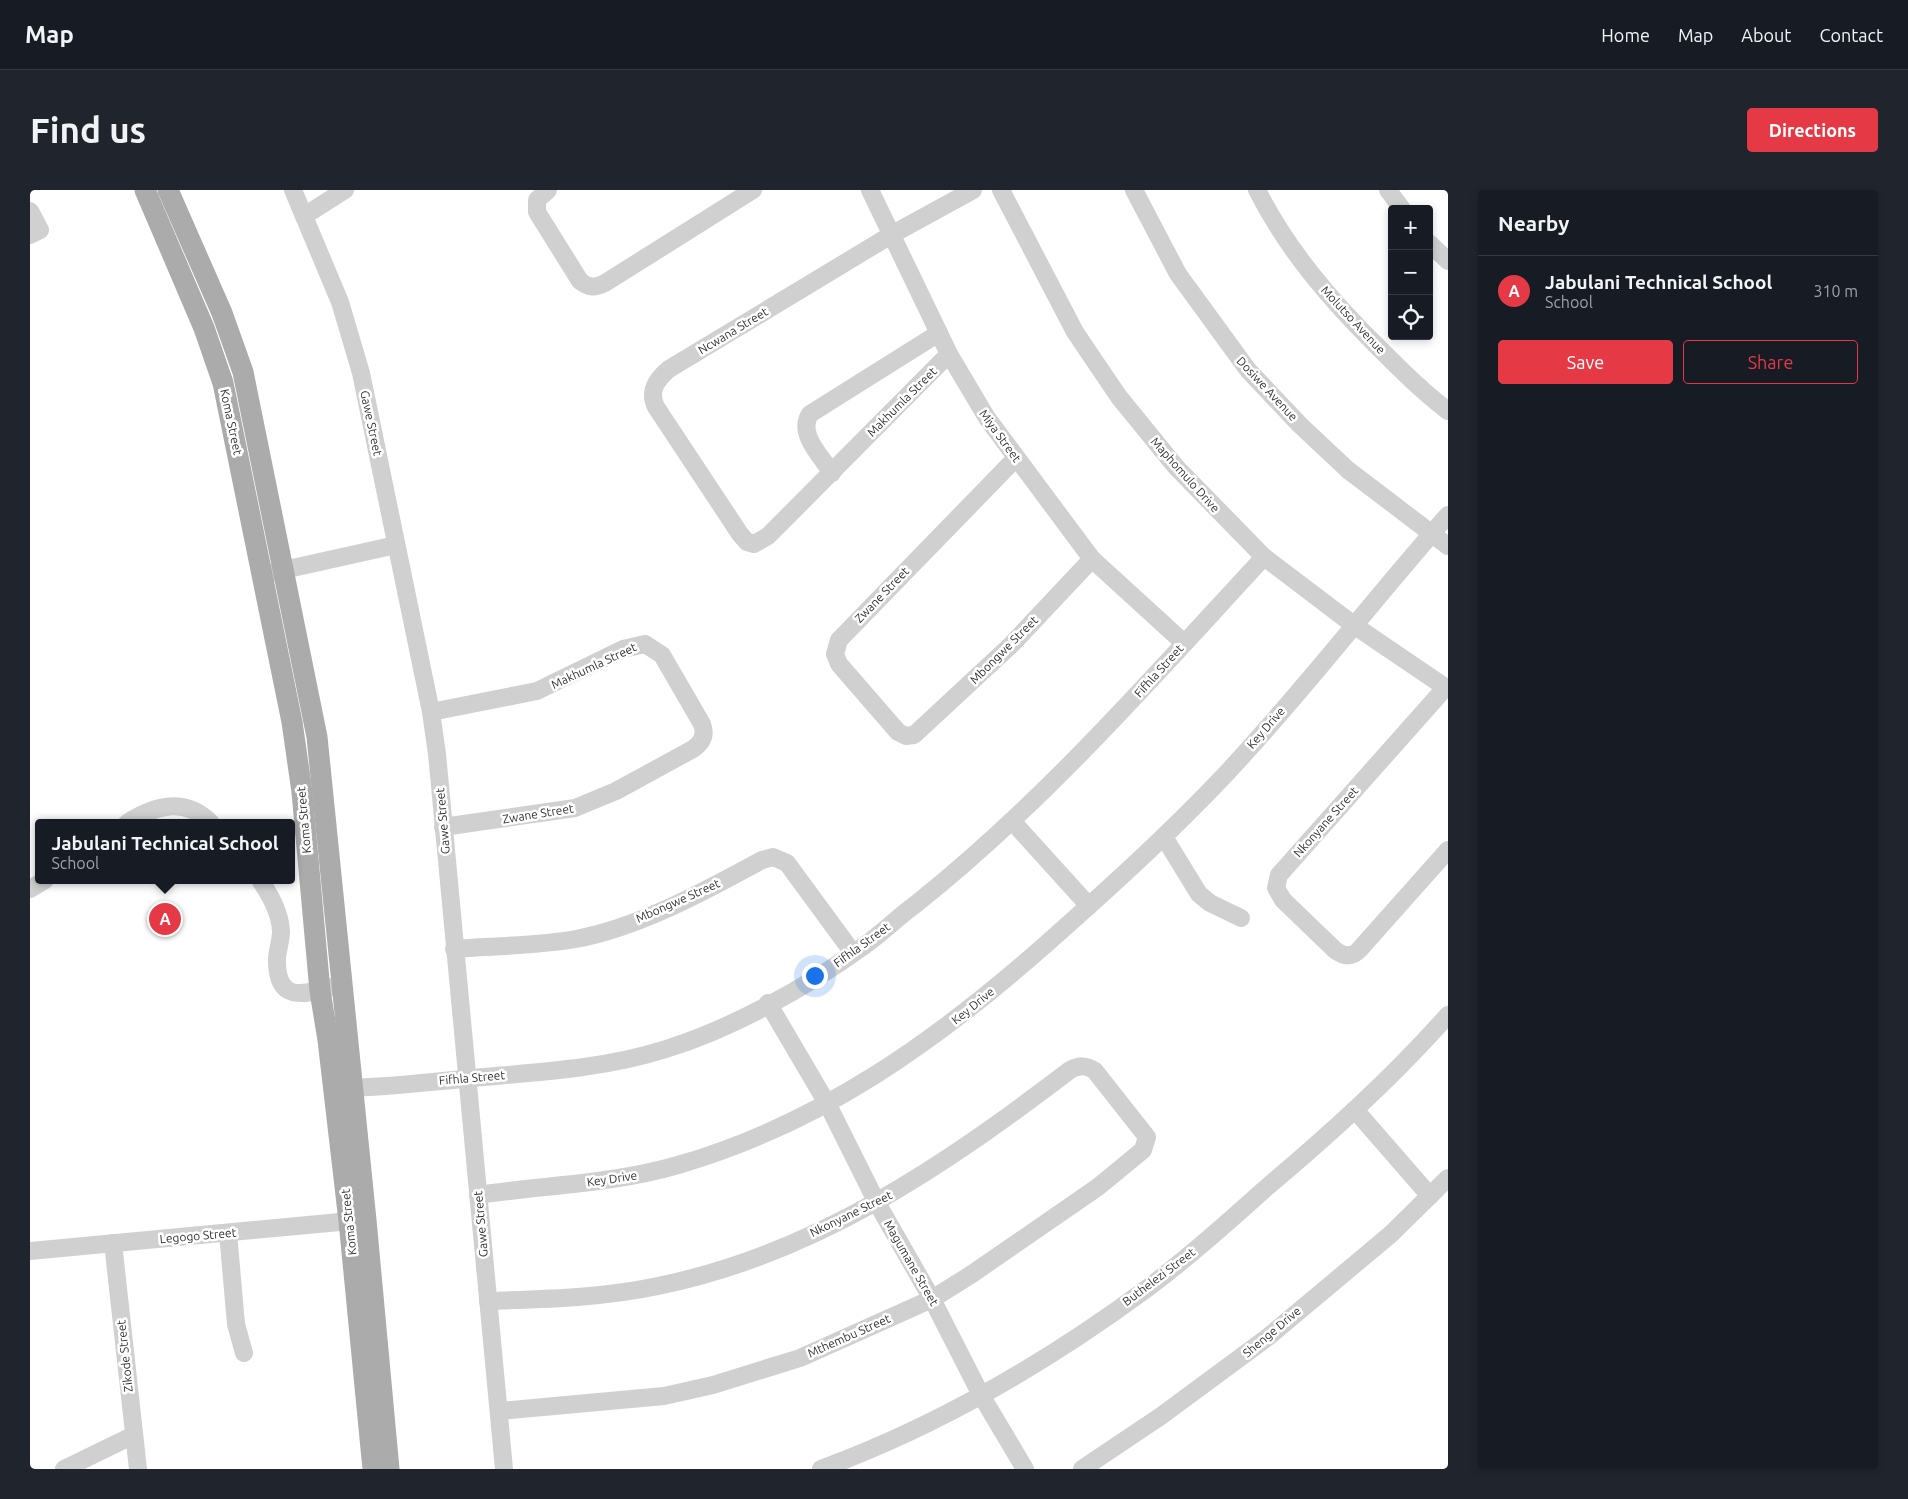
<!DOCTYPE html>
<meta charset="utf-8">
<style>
body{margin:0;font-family:Ubuntu,sans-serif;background:#20242c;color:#f1f3f6}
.controls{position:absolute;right:15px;top:15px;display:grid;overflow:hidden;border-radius:5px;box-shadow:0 2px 8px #0003}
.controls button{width:45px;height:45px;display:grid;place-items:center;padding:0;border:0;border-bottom:1px solid #363941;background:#171b24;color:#f1f3f6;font:25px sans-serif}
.you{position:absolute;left:784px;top:785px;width:18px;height:18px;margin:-12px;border:4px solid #fff;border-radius:50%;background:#1a73e8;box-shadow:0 0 0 8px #1a73e833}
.badge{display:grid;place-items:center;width:32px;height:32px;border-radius:50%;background:#e63946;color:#fff;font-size:16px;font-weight:700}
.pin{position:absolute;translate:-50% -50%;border:2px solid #fff;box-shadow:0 1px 5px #0006}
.popup{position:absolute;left:5px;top:629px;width:260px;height:65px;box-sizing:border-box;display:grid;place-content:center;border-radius:5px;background:#171b24;filter:drop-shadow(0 1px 4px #0005);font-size:16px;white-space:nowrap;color:#9ea1a6}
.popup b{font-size:19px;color:#f1f3f6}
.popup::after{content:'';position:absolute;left:50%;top:100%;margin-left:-10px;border:10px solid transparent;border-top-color:#171b24}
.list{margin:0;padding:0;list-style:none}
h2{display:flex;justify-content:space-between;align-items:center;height:65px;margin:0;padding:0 20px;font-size:21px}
h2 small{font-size:16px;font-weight:400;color:#9ea1a6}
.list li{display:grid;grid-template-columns:32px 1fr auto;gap:15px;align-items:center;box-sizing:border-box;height:70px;padding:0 20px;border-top:1px solid #363941}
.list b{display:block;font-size:19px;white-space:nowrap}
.list p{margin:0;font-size:16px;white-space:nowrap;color:#9ea1a6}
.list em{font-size:16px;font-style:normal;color:#9ea1a6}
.actions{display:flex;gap:10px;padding:15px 20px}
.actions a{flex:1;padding:11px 0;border:1px solid #e63946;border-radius:5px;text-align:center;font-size:18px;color:#e63946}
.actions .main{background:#e63946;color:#fff}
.icon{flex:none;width:28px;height:28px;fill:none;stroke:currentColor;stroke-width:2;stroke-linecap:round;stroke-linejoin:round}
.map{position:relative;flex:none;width:1418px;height:1279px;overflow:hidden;border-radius:5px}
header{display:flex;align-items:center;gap:30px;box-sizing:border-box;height:70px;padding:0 25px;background:#171b24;border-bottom:1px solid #363941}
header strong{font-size:24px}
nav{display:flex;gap:28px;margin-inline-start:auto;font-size:18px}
.intro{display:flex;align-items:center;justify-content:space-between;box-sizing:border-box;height:120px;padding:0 30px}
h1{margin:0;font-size:35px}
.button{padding:12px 22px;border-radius:5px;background:#e63946;color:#fff;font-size:18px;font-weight:700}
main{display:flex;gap:30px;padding:0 30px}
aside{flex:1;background:#171b24;border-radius:5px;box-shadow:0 2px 8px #0003}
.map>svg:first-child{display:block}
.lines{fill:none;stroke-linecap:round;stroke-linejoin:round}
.minor{stroke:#d0d0d0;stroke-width:18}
.major{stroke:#ababab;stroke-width:21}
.labels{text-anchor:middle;stroke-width:5;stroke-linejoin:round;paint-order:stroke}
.street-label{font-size:12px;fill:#333;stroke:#fff}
</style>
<header>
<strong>Map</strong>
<nav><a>Home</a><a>Map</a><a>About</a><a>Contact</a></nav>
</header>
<div class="intro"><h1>Find us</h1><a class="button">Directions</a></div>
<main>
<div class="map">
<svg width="1418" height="1279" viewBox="0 0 1418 1279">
<rect width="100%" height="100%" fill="#fff"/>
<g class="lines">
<g class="minor">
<polyline points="263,0 310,112 331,183 401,522 407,564 474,1279"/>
<path d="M518,0L507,10V22L550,91C559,98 565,98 575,93L723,0"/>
<polyline points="840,0 919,164 957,228 1062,369 1154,453"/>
<polyline points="971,0 1045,142 1089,207 1146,277 1234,367 1325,436 1418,499"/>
<polyline points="1104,0 1148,84 1218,180 1270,235 1318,280 1418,356"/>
<path d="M1227,0C1258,61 1302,112 1350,159C1372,181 1393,202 1418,221"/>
<polyline points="1358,0 1372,19"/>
<polyline points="0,21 10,40 0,45"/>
<polyline points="274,26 315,0"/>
<polyline points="1399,53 1418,71"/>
<path d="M919,164L738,346L724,354L717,352L710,344L626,217C618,201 627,189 639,179L861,45L943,0"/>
<polyline points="986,268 809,450 805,464 809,474 868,542 876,546 884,545 982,454 1062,369"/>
<path d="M802,283C792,267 767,244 780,224L909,143"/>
<polyline points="240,383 366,355"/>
<path d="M1416,497L1249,685L1246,698L1253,710L1305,760C1313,766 1321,768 1329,760L1418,660"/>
<path d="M401,522L507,501L593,459L615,454L632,465L672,534C676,545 672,553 663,559L586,601L545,618L413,637"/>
<polyline points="983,632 1059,716"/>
<path d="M97,633C125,615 155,607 181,633"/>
<polyline points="1134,647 1169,704 1180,713 1211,728"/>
<path d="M230,690C240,705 250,722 251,741C251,750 248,758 247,768C246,811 270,806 302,797"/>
<polyline points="0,699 15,690"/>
<path d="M424,759C464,756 506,756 546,749C610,737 675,701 732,670L743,667L757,673L823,763"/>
<polyline points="738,813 798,915 847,1013 902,1109 951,1205 995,1279"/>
<path d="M310,898C354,898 399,892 443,888C509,882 573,879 636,859C703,838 777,797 834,756C852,743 868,727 886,714C1015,611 1122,488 1234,367"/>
<polyline points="1326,921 1400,1006"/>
<path d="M448,1005C515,995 583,994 648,975C790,934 905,852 1015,755C1076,701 1137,646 1193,587C1272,503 1342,411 1418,325"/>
<polyline points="198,1043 206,1134 214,1163"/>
<polyline points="83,1053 108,1279"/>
<polyline points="0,1061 331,1030"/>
<path d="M458,1111C514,1109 572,1108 628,1096C786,1064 915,975 1040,880C1050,875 1056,875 1065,881L1117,947L1113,960L1068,997L942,1084L902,1109L770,1168L683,1195L634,1206L469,1221"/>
<polyline points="34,1279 104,1245"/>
<path d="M791,1279C908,1236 1019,1171 1119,1097C1160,1066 1198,1032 1236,998C1301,943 1361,889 1418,825"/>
<polyline points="1052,1279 1131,1226 1238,1147 1361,1044 1418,988"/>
</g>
<g class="major">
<polyline points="115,0 174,138 193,193 262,532 272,602 290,801 298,850 319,1031 343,1279"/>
<polyline points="138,0 192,123 213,182 287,547 336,1030 359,1279"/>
</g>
</g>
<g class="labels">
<g class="street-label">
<text transform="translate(1323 130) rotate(47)" y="4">Molutso Avenue</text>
<text transform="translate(703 141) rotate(-31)" y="4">Ncwana Street</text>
<text transform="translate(1237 199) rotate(47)" y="4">Dosiwe Avenue</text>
<text transform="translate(872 212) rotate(-45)" y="4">Makhumla Street</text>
<text transform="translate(201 232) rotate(78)" y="4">Koma Street</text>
<text transform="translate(341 233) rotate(78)" y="4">Gawe Street</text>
<text transform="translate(970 246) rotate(54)" y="4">Miya Street</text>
<text transform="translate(1155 285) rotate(48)" y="4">Maphomulo Drive</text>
<text transform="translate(852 405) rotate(-46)" y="4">Zwane Street</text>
<text transform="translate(974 460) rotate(-45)" y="4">Mbongwe Street</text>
<text transform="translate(564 476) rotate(-25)" y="4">Makhumla Street</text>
<text transform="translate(1129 481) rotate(-48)" y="4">Fifhla Street</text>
<text transform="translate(1236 538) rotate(-49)" y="4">Key Drive</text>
<text transform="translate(508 624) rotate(-9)" y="4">Zwane Street</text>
<text transform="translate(274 630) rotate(-95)" y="4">Koma Street</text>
<text transform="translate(413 631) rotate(-95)" y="4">Gawe Street</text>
<text transform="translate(1296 632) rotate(-48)" y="4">Nkonyane Street</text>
<text transform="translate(648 711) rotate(-24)" y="4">Mbongwe Street</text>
<text transform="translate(832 755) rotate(-36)" y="4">Fifhla Street</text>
<text transform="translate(943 816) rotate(-39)" y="4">Key Drive</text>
<text transform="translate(442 888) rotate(-5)" y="4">Fifhla Street</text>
<text transform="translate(582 989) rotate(-8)" y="4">Key Drive</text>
<text transform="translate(821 1024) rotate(-26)" y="4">Nkonyane Street</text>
<text transform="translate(319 1032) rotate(-96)" y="4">Koma Street</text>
<text transform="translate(451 1034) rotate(-95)" y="4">Gawe Street</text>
<text transform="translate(168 1046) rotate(-5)" y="4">Legogo Street</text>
<text transform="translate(881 1073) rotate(60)" y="4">Magumane Street</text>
<text transform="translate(1129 1087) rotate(-37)" y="4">Buthelezi Street</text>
<text transform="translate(1242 1142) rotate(-40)" y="4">Shenge Drive</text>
<text transform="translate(819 1146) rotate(-24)" y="4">Mthembu Street</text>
<text transform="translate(95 1166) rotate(-96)" y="4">Zikode Street</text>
</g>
</g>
</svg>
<div class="controls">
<button>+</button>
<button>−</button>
<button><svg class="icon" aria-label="locate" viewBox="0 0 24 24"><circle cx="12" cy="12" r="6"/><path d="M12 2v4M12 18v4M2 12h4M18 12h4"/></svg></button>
</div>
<div class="you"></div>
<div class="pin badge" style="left:135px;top:729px">A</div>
<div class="popup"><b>Jabulani Technical School</b>School</div>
</div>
<aside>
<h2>Nearby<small></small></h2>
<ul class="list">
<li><span class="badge">A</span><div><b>Jabulani Technical School</b><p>School</p></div><em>310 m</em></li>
</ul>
<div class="actions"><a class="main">Save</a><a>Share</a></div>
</aside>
</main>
